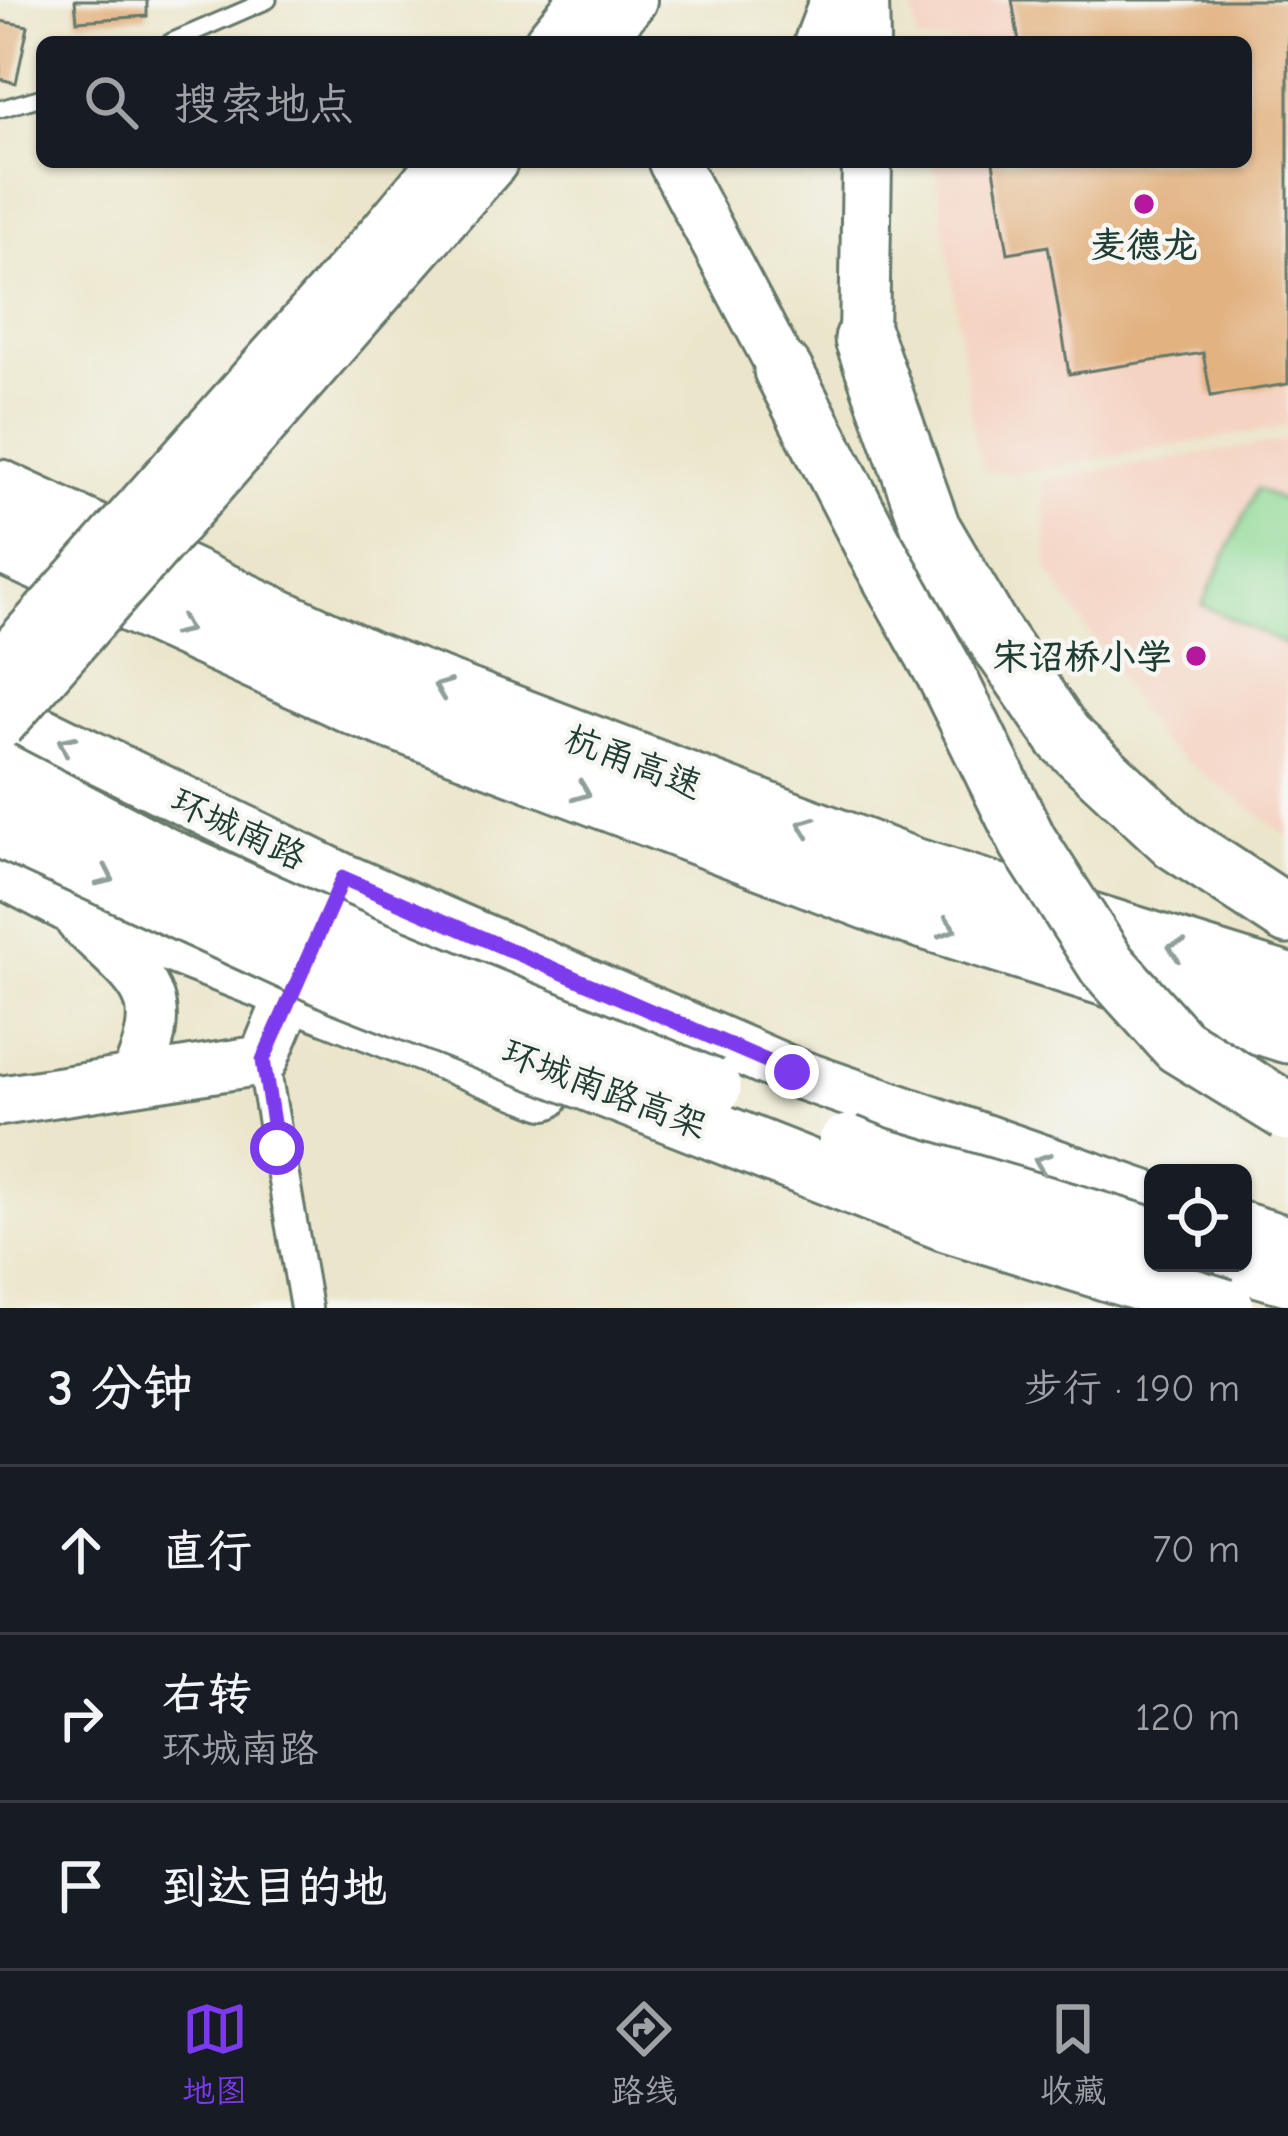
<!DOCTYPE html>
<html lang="zh">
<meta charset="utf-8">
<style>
body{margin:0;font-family:"Comic Neue","LXGW WenKai TC",sans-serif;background:#20242c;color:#f1f3f6}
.controls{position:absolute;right:36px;bottom:36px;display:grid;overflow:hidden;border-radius:18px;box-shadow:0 3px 9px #0004}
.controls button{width:108px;height:108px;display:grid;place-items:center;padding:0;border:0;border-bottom:3px solid #363941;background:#171b24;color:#f1f3f6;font:60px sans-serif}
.stop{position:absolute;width:36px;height:36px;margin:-27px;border:9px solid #7c3aed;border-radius:50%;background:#fff}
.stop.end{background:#7c3aed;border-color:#fff;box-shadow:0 3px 12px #0008}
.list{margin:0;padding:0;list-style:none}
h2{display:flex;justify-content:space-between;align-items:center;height:156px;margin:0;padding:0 48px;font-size:51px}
h2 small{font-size:39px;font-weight:400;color:#9ea1a6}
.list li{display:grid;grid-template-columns:78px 1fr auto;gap:36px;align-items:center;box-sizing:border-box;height:168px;padding:0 48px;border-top:3px solid #363941}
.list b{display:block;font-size:45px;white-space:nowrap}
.list p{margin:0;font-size:39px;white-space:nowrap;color:#9ea1a6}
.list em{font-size:39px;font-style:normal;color:#9ea1a6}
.icon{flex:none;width:66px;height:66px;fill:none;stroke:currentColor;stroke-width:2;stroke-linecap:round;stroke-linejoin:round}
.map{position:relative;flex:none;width:1288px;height:1308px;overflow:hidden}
.search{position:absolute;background:#171b24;box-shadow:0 3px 9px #0004;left:36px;right:36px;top:36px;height:132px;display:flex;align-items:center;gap:30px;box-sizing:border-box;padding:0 42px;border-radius:18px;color:#9ea1a6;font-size:45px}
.sheet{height:660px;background:#171b24}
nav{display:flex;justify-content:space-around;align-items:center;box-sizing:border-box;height:168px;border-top:3px solid #363941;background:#171b24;font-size:33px;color:#9ea1a6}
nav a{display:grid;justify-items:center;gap:6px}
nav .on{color:#7c3aed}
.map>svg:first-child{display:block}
.built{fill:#f5d3c2}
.green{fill:#8ed995;stroke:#568b64;stroke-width:3}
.building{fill:#e2b281}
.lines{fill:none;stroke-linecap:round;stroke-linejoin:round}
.lane-casing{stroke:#667869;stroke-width:21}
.street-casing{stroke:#667869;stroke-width:36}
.primary-casing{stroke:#667869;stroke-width:54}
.highway-casing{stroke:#667869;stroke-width:63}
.lane{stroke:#fff;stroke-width:15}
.street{stroke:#fff;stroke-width:30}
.primary{stroke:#fff;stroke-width:48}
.highway{stroke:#fff;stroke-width:57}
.primary-bridge-casing{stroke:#667869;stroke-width:54;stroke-linecap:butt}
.highway-bridge-casing{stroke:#667869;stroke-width:63;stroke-linecap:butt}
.primary-bridge{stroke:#fff;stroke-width:48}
.highway-bridge{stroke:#fff;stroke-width:57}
.oneway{stroke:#8f9e9a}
.route{stroke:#7c3aed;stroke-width:15}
.poi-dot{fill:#b5179e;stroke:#f6f6f2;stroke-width:4.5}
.labels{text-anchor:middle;stroke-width:9;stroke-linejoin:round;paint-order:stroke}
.poi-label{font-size:36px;font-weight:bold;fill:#1f3d34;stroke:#f6f6f2}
.street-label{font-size:36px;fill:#1f3d34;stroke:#f6f6f2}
</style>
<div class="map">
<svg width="1288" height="1308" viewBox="0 0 1288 1308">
<rect width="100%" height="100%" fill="#f6f6f2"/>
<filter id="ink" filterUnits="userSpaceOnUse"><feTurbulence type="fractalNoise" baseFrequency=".00833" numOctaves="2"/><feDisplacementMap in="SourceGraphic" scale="24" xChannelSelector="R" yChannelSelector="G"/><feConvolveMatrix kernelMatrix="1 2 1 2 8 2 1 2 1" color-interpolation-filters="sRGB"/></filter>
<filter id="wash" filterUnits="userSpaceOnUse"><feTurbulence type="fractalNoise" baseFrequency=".004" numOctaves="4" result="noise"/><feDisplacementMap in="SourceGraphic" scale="48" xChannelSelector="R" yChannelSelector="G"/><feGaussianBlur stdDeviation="2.7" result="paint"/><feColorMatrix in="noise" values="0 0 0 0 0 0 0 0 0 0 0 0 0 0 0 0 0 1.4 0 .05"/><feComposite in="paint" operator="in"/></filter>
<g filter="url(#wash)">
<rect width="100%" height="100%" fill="#ebe6cb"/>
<g class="built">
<polygon points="912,0 1288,0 1288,426 1009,474 984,469 975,441 935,162 1246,162 1246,42 918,42"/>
<polygon points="1288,440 1288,836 1160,742 1048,570 1044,480"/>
</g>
<polygon class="green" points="1257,489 1288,503 1288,646 1202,605"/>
<g id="blocks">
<g class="building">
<polygon points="75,0 147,0 147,16 77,21"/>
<polygon points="1012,0 1288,0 1288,384 1211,396 1203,353 1069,374 1048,246 1008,253 993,162 1246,162 1246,42 1019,42"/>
<polygon points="0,21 28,26 16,83 0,79"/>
</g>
</g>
</g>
<g filter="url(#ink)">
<use href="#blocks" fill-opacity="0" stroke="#667869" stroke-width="3"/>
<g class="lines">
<g class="lane-casing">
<g id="lane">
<polyline points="171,42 268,0"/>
<polyline points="0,109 42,97"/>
</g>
</g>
<g class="street-casing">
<polyline id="street" points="263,1060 306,1308"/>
</g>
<g class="primary-casing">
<g id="primary">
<polyline points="864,0 865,42"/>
<polyline points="549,42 583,0"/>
<polyline points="598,42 632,0"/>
<polyline points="819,42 835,0"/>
<polyline points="673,162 783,370"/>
<polyline points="382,235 443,162"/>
<polyline points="412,254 493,162"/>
<polyline points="864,339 867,162"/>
<polyline points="0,711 343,878 792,1072 1153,1198"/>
<polyline points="0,872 69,908 545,1095"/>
<path d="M80,920C141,981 175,991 134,1080"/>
<polyline points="0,1101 263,1060 302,967"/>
<polyline points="1243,1227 1288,1241"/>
</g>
</g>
<g class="highway-casing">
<g id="highway">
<polyline points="864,339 931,528 992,632 1064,737 1177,842 1288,915"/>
<polyline points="783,370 876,550"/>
<polyline points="0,489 369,660 910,866 1288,983"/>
<polyline points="0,544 358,707 899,912 1288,1034"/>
<polyline points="1243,1263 1288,1276"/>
</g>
</g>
<use href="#lane" class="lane"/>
<use href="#street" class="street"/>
<use href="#primary" class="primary"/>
<use href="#highway" class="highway"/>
<g class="primary-bridge-casing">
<g id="primary-bridge">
<polyline points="0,666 382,235"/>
<polyline points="0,725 412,254"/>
</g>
</g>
<g class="highway-bridge-casing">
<g id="highway-bridge">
<polyline points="876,550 945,673 1028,842 1107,965 1179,1045 1288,1112"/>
<polyline points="0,771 165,857 367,947 712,1088"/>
<polyline points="0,828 342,985 946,1222 1225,1308"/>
<polyline points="847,1144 880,1157 1153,1237"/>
</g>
</g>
<use href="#primary-bridge" class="primary-bridge"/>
<use href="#highway-bridge" class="highway-bridge"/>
</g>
<defs><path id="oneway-chevron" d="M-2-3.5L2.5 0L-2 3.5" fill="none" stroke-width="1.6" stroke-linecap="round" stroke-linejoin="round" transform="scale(3)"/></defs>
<g class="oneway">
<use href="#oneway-chevron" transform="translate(183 627) rotate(24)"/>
<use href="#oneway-chevron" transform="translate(442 688) rotate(-159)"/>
<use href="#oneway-chevron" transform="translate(66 744) rotate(-153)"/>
<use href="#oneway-chevron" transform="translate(582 792) rotate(21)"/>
<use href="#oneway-chevron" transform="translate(806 826) rotate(-159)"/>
<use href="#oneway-chevron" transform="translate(106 877) rotate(25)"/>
<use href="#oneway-chevron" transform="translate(948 928) rotate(17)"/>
<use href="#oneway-chevron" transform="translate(1176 949) rotate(-163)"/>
<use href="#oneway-chevron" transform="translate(1042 1162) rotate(-160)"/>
</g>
</g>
<g class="lines" filter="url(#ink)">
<polyline class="route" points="277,1148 263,1060 343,878 792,1072"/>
</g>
<g class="poi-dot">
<circle cx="1144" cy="204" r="12"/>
<circle cx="1196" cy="656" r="12"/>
</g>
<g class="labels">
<g class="poi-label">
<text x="1144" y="257">麦德龙</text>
<text x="1172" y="669" text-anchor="end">宋诏桥小学</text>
</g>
<g class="street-label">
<text transform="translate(634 761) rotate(21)" y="13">杭甬高速</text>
<text transform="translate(239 828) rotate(25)" y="13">环城南路</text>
<text transform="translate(605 1088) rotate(21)" y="13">环城南路高架</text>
</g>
</g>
</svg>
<div class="controls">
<button><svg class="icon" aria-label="locate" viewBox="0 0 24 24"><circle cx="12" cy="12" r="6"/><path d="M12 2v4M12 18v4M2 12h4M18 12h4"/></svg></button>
</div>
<div class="stop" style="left:277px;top:1148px"></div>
<div class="stop end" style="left:792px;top:1072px"></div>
<div class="search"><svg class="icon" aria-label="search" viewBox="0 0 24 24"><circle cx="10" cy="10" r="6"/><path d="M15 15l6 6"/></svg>搜索地点</div>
</div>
<section class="sheet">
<h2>3 分钟<small>步行 · 190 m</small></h2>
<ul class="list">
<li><svg class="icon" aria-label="ahead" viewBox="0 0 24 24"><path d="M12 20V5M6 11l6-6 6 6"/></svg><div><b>直行</b></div><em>70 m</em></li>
<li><svg class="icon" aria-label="right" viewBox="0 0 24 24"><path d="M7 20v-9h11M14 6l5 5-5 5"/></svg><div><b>右转</b><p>环城南路</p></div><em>120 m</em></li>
<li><svg class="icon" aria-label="arrive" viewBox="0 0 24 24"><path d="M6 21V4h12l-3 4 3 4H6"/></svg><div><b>到达目的地</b></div></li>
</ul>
</section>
<nav>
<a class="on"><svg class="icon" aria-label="map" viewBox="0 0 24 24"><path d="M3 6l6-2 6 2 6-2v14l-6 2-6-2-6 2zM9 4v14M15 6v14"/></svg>地图</a>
<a><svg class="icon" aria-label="directions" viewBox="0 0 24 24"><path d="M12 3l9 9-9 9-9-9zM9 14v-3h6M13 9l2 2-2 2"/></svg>路线</a>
<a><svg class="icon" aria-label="saved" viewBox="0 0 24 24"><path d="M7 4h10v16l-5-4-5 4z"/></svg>收藏</a>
</nav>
